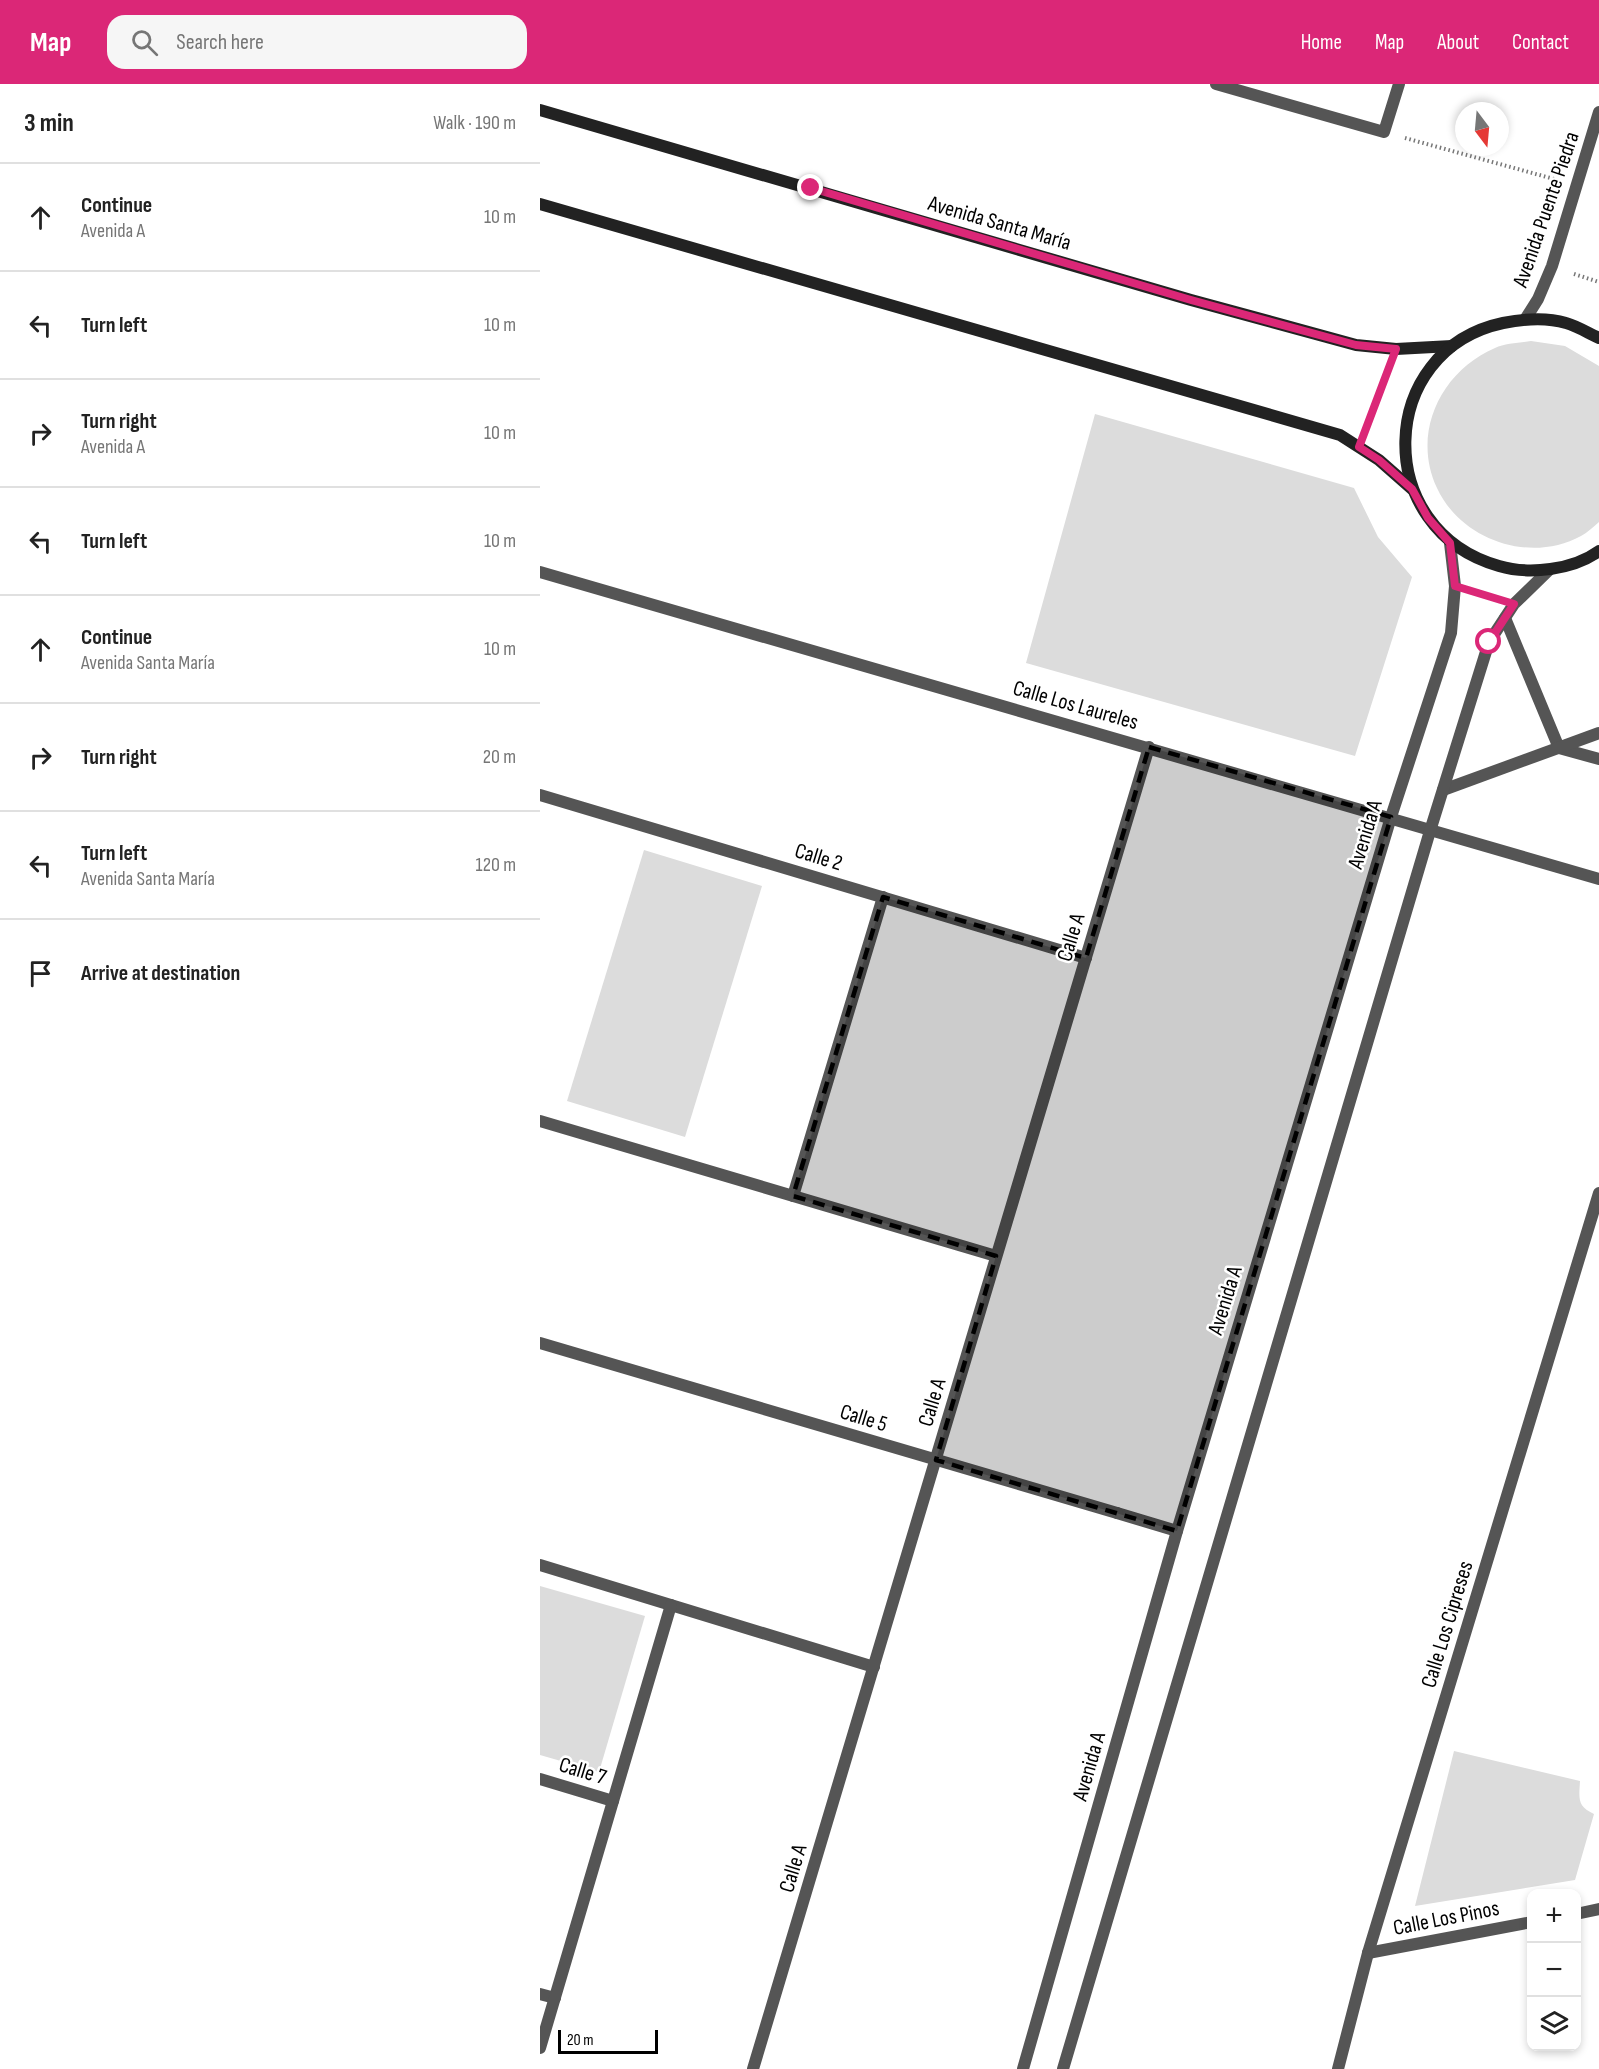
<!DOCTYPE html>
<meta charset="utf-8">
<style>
body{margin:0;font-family:"Sofia Sans Condensed",sans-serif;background:#f6f6f6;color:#222}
.controls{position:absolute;right:18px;bottom:18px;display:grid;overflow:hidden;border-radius:12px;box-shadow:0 3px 9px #0003}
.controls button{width:54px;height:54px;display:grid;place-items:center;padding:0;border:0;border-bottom:2px solid #e0e0e0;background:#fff;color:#222;font:30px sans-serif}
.compass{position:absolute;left:915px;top:18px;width:54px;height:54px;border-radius:50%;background:#fff;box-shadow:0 3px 9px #0003;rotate:164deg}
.scale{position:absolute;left:18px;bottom:15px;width:100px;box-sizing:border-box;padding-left:6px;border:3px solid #000;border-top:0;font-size:16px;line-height:21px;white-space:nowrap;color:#000;-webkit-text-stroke:4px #fff;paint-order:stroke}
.stop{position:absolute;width:18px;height:18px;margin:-14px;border:4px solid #db2777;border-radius:50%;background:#fff}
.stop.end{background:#db2777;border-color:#fff;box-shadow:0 2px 6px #0008}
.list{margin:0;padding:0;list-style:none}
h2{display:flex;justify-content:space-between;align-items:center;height:78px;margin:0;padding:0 24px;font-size:26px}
h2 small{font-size:20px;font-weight:400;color:#767676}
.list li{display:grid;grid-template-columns:39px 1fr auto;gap:18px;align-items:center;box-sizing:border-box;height:108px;padding:0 24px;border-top:2px solid #e0e0e0}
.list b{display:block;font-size:22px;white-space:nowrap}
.list p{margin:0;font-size:20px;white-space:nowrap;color:#767676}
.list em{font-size:20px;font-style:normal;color:#767676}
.icon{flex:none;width:33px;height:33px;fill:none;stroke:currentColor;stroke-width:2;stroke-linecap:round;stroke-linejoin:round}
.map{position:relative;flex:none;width:1059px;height:1985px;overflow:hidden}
header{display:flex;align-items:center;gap:36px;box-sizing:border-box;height:84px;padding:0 30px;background:#db2777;color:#fff}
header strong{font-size:28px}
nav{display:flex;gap:33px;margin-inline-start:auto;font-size:21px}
.search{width:420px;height:54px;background:#f6f6f6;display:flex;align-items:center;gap:15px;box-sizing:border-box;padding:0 21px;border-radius:18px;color:#767676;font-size:22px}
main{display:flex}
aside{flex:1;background:#fff}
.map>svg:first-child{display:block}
.green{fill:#dcdcdc}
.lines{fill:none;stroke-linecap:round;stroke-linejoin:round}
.path{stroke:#777;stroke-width:4;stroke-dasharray:1.5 3;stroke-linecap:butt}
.service{stroke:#555;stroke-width:12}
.minor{stroke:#555;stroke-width:12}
.tertiary{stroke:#555;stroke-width:12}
.secondary{stroke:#222;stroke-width:12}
.route{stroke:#db2777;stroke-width:8}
.marked{fill:#000;fill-opacity:0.2;stroke:#000;stroke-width:4.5;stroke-dasharray:12 8;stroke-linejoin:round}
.labels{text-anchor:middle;stroke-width:5;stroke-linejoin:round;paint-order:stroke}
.street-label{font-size:22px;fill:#000;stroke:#fff}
</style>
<header>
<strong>Map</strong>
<div class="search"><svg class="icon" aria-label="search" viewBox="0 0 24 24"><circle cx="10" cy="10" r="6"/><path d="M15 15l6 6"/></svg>Search here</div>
<nav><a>Home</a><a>Map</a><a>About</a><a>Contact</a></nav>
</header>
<main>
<aside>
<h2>3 min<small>Walk · 190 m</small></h2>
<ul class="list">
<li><svg class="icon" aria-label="ahead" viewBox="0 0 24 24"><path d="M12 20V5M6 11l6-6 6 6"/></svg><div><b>Continue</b><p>Avenida A</p></div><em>10 m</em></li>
<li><svg class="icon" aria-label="left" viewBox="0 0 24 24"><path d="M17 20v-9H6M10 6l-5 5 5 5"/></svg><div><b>Turn left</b></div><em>10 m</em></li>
<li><svg class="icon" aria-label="right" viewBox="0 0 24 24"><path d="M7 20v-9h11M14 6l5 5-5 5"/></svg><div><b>Turn right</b><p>Avenida A</p></div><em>10 m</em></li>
<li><svg class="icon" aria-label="left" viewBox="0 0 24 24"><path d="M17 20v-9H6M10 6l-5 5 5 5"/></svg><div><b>Turn left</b></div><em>10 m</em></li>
<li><svg class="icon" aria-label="ahead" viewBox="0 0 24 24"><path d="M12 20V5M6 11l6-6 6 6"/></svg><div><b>Continue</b><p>Avenida Santa María</p></div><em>10 m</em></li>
<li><svg class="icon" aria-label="right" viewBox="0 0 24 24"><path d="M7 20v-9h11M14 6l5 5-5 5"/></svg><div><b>Turn right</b></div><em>20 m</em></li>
<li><svg class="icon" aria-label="left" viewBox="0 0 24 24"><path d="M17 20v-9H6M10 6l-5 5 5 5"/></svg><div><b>Turn left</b><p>Avenida Santa María</p></div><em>120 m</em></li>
<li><svg class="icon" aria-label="arrive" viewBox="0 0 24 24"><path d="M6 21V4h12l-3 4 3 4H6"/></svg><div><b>Arrive at destination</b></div></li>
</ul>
</aside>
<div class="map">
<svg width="1059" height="1985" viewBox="0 0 1059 1985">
<rect width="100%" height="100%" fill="#fff"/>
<g class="green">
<path d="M991,257L1025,262L1059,282V438C1053,443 1047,449 1041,452C990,480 921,456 897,404C871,349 901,287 955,264C965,259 979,259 991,257Z"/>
<polygon points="555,330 814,404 838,453 872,493 815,672 486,579"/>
<polygon points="104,766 222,802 145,1053 27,1017"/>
<polygon points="0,1502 105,1532 59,1688 0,1671"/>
<path d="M914,1667L1040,1697C1039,1715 1037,1722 1054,1730L1035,1796L875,1822Z"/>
</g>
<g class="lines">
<g class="path">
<polyline points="865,54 1014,95"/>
<polyline points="1034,190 1059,198"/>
<polyline points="826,343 847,288"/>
<polyline points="936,508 952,513"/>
</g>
<g class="service">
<polyline points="965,534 1019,664"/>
<polyline points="1019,664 1059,675"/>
<polyline points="903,706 1059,649"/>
</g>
<g class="minor">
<polyline points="676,0 844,48 859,0"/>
<polyline points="0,488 1059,795"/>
<polyline points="0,711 546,874"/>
<polyline points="0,1037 456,1172"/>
<polyline points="253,1112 343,813"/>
<polyline points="577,1429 637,1447"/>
<polyline points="0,1481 334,1583"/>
<polyline points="0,1695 73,1717"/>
<polyline points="1036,1830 1059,1825"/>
<polyline points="828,1869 992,1838"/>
<polyline points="0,1910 15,1914"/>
<polyline points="0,1964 131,1521"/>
<polyline points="213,1985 609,663"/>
<polyline points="798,1985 828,1869 1059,1109"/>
</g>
<g class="tertiary">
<polyline points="986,234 998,215 1012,182 1059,28"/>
<polyline points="0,1259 577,1429"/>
<polyline points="483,1985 637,1447 851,733 911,549 915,502 910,459"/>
<polyline points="523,1985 890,747 949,558 974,520 1009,486"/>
</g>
<g class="secondary">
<polyline points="0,26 651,216 816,261 856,265 912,262"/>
<polyline points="0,120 800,351 839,376 872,405"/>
<path d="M1059,254C1048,249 1037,242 1026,239C1006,233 983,235 963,239C836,266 831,446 959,482C989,491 1033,486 1059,467"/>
</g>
</g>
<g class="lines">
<polyline class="route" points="271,104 651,216 816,261 856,265 819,363 839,376 872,405 888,434 910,459 915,502 974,520 949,558"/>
</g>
<path class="marked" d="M609,663L851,733L637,1447L396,1376L456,1172L253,1112L343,813L546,874Z"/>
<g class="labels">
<g class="street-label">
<text transform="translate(1005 125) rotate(-71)" y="8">Avenida Puente Piedra</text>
<text transform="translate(460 138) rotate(16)" y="8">Avenida Santa María</text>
<text transform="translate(536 620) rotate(16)" y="8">Calle Los Laureles</text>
<text transform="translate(824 750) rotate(-73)" y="8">Avenida A</text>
<text transform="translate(279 772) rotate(17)" y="8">Calle 2</text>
<text transform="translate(530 853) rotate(-73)" y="8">Calle A</text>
<text transform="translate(684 1216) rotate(-73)" y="8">Avenida A</text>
<text transform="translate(391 1318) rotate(-73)" y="8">Calle A</text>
<text transform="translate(324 1333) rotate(17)" y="8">Calle 5</text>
<text transform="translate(906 1540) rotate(-73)" y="8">Calle Los Cipreses</text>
<text transform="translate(548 1682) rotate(-74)" y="8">Avenida A</text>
<text transform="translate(43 1686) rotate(17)" y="8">Calle 7</text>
<text transform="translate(252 1784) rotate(-73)" y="8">Calle A</text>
<text transform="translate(906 1833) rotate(-11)" y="8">Calle Los Pinos</text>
</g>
</g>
</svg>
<div class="controls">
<button>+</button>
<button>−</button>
<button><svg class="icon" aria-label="layers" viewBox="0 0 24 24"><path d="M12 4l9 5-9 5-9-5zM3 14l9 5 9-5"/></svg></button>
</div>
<svg class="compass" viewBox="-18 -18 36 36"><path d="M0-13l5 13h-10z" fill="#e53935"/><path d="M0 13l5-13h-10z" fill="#767676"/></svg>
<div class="scale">20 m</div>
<div class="stop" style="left:949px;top:558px"></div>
<div class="stop end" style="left:271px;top:104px"></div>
</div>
</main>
